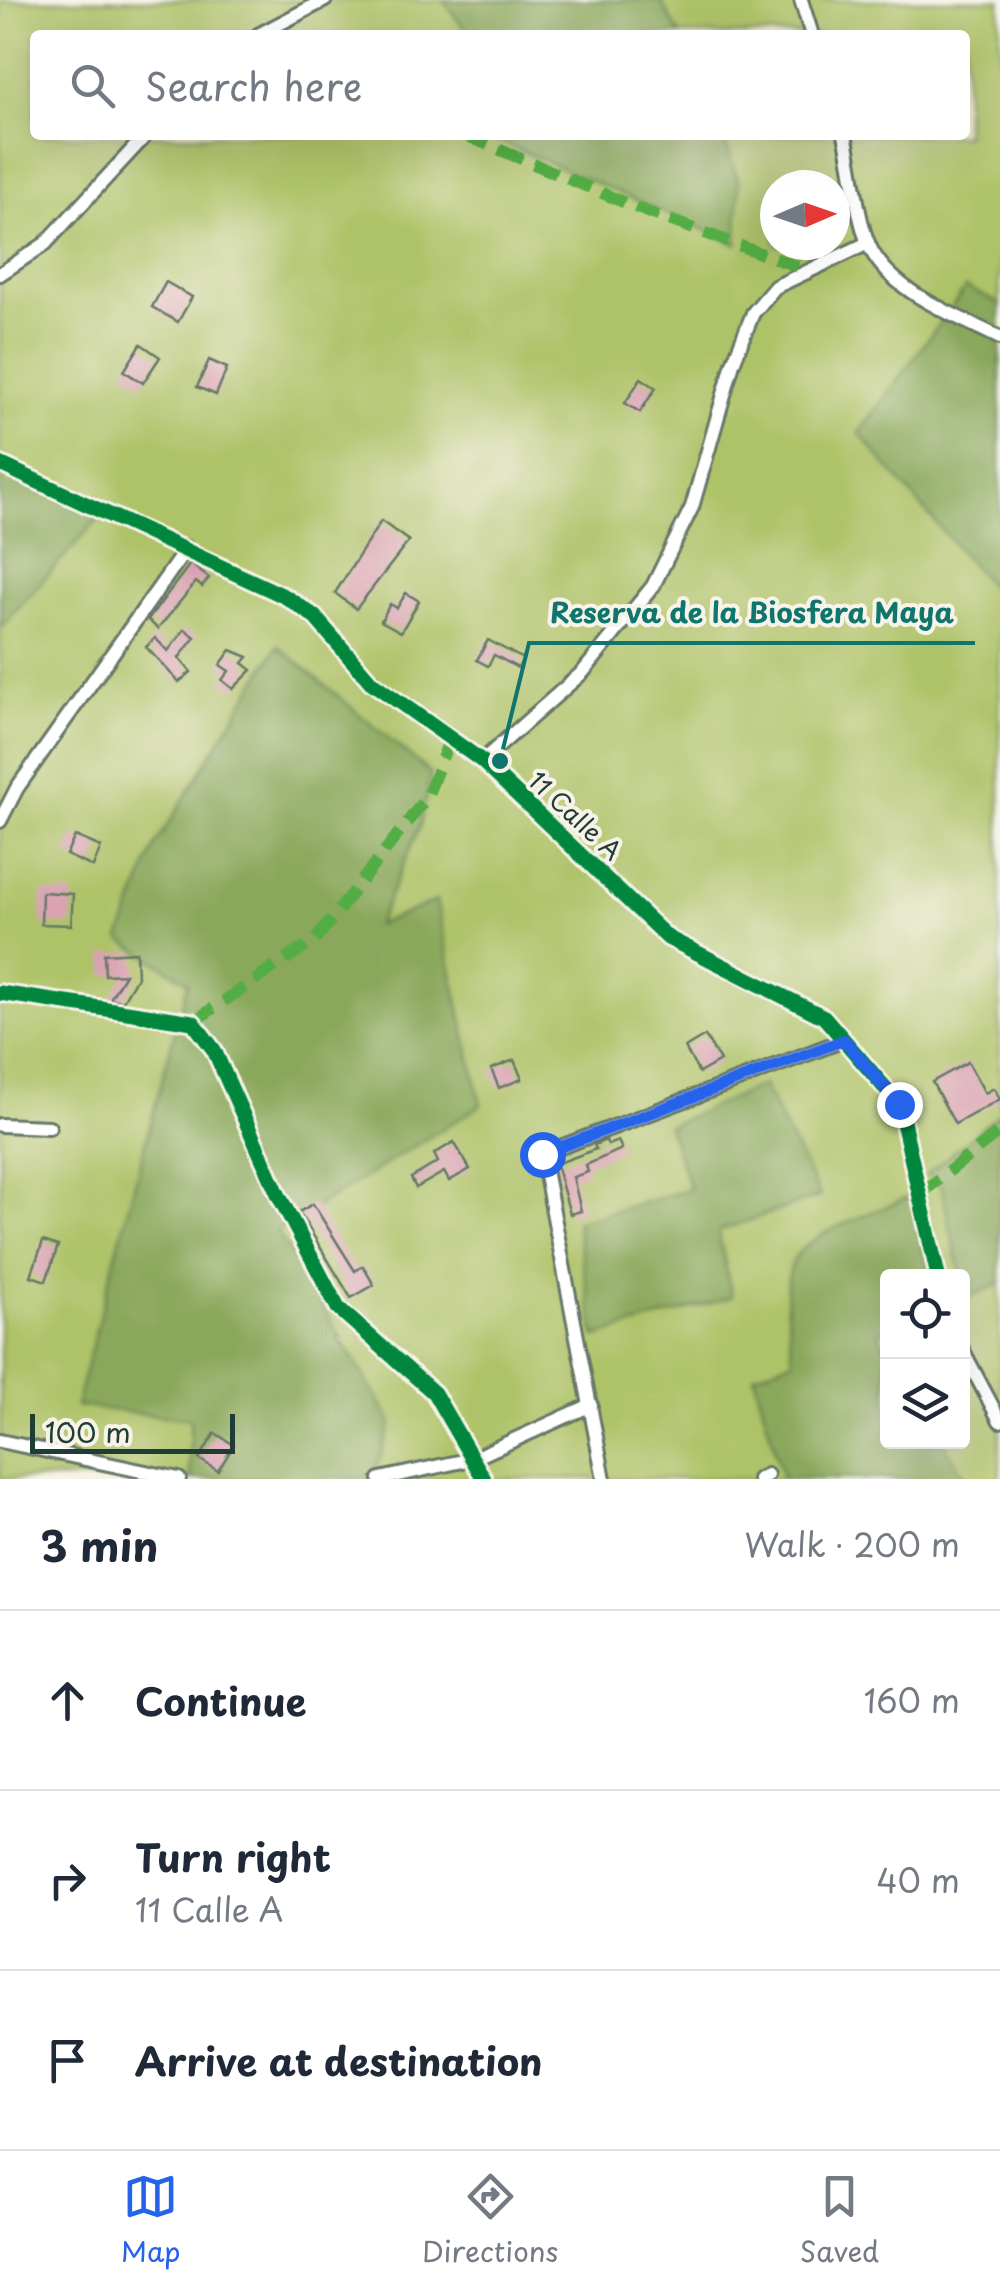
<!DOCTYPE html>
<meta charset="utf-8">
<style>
body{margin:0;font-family:"Playpen Sans",sans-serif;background:#f6f6f7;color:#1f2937}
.controls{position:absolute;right:30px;bottom:30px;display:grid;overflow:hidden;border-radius:10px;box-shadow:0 10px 40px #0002}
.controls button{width:90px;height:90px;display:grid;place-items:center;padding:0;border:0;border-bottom:2px solid #e0e1e3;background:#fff;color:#1f2937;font:50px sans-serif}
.compass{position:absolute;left:760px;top:170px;width:90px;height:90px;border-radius:50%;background:#fff;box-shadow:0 10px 40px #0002;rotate:88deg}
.scale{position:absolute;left:30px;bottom:25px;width:205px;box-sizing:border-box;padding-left:10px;border:5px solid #1f3d34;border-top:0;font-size:28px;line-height:35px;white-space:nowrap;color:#1f3d34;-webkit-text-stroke:8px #f7f3e8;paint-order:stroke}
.stop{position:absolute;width:30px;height:30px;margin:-22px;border:8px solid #2563eb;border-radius:50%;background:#fff}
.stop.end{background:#2563eb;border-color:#fff;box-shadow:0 2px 10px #0008}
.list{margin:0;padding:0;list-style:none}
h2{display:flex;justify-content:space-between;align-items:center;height:130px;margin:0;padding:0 40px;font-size:42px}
h2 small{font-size:32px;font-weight:400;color:#747a83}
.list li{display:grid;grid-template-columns:65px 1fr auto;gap:30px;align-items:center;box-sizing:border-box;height:180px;padding:0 40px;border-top:2px solid #e0e1e3}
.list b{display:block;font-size:38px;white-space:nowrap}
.list p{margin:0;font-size:32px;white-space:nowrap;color:#747a83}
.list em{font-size:32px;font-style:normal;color:#747a83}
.icon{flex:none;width:55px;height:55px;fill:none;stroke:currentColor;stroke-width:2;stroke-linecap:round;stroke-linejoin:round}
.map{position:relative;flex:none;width:1000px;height:1479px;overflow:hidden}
.search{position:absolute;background:#fff;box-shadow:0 10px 40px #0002;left:30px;right:30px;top:30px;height:110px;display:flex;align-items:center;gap:25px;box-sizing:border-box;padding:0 35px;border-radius:10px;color:#747a83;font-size:38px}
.sheet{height:670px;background:#fff}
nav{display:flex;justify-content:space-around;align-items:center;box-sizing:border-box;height:140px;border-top:2px solid #e0e1e3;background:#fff;font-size:28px;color:#747a83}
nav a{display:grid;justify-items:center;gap:5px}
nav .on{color:#2563eb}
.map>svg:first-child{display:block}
.green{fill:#aec267;stroke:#66804e;stroke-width:2.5;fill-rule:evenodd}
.forest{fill:#8aa85c;stroke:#547248;stroke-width:2.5}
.building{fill:#d9a1b2}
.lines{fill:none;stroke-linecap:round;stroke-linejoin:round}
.minor-casing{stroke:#677868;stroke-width:18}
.minor{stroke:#fff;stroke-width:12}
.quiet{stroke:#52ad45;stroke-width:12;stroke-dasharray:25 12;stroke-linecap:butt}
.cycleway-casing{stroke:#f7f3e8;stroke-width:21}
.cycleway{stroke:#00873e;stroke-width:15}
.route{stroke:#2563eb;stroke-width:12}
.labels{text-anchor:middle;stroke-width:8;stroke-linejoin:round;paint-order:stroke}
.street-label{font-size:25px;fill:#1f3d34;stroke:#f7f3e8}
.leader{fill:none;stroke:#0f766e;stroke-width:4}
.callout-dot{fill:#0f766e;stroke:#f7f3e8;stroke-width:4}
.callout-label{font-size:28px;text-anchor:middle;font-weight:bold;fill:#0f766e;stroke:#f7f3e8;stroke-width:8;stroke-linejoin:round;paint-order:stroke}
</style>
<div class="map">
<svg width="1000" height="1479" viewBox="0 0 1000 1479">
<rect width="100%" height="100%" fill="#f7f3e8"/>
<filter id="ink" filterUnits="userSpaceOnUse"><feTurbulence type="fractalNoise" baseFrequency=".01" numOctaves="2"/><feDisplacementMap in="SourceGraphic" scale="20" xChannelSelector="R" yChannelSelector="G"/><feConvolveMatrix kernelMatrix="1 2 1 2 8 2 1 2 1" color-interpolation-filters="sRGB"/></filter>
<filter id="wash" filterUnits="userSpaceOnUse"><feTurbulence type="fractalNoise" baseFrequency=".0048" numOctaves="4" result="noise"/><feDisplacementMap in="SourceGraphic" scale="40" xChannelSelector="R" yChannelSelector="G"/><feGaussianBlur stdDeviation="2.25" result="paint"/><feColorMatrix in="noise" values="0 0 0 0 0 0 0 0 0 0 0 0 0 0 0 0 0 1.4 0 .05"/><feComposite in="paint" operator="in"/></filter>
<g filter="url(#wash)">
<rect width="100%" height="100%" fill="#eee6ca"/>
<path class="green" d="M0,0H1000V1479H0ZM35,35H965V135H35ZM775,185H835V245H775ZM888,1276H962V1442H888Z"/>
<g class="forest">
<polygon points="443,0 660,0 680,35 469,35"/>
<polygon points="485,135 723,135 739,182 737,244"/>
<polygon points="966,287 1000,304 1000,598 859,433"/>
<polygon points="0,473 100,517 0,628"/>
<polygon points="278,646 431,774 420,825 377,925 436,901 481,1105 277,1231 392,1423 373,1479 190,1479 190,1419 76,1406 188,982 120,939 155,846"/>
<polygon points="763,1085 820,1196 718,1231 732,1297 595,1337 576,1222 690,1189 668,1126"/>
<polygon points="1000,1113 1000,1284 966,1298 941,1186 926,1175"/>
<path d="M915,1195L921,1244L931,1276H888L887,1329L878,1333L887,1350L888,1442H943L966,1479H783L754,1375L793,1360C790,1330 779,1286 795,1258C810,1231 886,1208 915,1195Z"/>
</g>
<g id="blocks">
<g class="building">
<polygon points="166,282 192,297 178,322 152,307"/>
<polygon points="141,344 160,357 143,383 124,371"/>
<polygon points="209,360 227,368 216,395 197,387"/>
<polygon points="641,378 656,388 640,412 625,403"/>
<polygon points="381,521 409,541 356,609 335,593"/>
<polygon points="190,564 209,578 202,587 196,582 158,629 148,620"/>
<polygon points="406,593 419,601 401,632 381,621 390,604 397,608"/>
<polygon points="185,629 195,637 179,658 191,672 179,682 146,647 155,638 168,651"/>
<polygon points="488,640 523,659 518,668 494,655 488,666 477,660"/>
<polygon points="231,650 248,657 243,663 252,670 233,689 222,680 229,671 220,665"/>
<polygon points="75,836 101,847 93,867 66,855"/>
<polygon points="42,892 73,894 71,925 41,924"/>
<polygon points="136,952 137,977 123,1001 110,999 125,974 105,975 104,954"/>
<polygon points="705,1036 720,1061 699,1073 685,1048"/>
<polygon points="514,1060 522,1079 499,1088 491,1069"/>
<polygon points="968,1062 985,1093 994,1088 1000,1099 955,1124 932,1082"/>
<polygon points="606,1140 608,1145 618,1141 622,1149 586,1165 588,1172 573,1177 581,1211 570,1214 556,1164 596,1149 594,1145"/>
<polygon points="454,1142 470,1169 449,1181 444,1172 416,1188 411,1178 438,1162 434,1154"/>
<polygon points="313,1204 355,1271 363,1266 374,1285 351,1298 299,1212"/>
<polygon points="43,1241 58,1246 46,1281 31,1276"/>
<polygon points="215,1433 234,1445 218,1471 199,1459"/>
</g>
</g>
</g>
<g filter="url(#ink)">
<use href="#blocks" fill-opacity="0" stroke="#677868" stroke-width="2.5"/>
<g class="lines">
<g class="minor-casing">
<g id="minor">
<polyline points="801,0 812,35"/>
<polyline points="258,35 325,0"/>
<path d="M845,135C853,167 856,214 868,243C888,292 956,315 1000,338"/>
<polyline points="0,274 45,244 146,135"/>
<polyline points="0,464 286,597 314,616 371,682 482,761 668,938 824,1017 899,1104 938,1276"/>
<polyline points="482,761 583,672 653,586 692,507 733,363 753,313 775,287 868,243"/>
<polyline points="0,821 17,788 187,548"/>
<polyline points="0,993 193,1022 214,1050 279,1196 338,1308 434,1393 484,1479"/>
<polyline points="0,1125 49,1127"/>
<polyline points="962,1349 1000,1421"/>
<polyline points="0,1441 179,1479"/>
<polyline points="380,1479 472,1459 591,1405"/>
<polyline points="604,1479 542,1154 844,1040"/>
<polyline points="759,1479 767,1475"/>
</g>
</g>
<use href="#minor" class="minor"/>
<g class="quiet">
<polyline points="465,135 647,212 807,270"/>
<polyline points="193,1022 316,939 427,797 450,738"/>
<polyline points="919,1195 1000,1131"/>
</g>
<g class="cycleway-casing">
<g id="cycleway">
<polyline points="0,464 286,597 314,616 371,682 482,761 668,938 824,1017 899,1104 938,1276"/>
<polyline points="0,993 193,1022 214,1050 279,1196 338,1308 434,1393 484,1479"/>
</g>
</g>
<use href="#cycleway" class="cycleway"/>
</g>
</g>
<g class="lines" filter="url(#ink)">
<polyline class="route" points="542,1154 844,1040 899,1104"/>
</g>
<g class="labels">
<g class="street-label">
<text transform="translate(575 816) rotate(43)" y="9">11 Calle A</text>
</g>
</g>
<path class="leader" d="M500 761L529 643H975"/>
<circle class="callout-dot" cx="500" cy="761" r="10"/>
<g class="callout-label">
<text x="752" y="623">Reserva de la Biosfera Maya</text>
</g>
</svg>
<div class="controls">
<button><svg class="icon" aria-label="locate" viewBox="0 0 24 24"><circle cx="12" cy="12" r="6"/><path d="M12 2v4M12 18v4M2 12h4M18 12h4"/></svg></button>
<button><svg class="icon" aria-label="layers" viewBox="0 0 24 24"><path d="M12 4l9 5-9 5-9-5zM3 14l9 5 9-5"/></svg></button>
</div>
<svg class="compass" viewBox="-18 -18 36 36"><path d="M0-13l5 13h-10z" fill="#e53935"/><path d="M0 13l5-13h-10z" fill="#747a83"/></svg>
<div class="scale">100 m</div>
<div class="stop" style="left:542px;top:1154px"></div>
<div class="stop end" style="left:899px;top:1104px"></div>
<div class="search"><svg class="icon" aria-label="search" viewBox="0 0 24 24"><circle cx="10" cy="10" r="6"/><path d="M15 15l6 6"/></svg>Search here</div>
</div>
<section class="sheet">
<h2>3 min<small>Walk · 200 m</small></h2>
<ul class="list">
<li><svg class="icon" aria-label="ahead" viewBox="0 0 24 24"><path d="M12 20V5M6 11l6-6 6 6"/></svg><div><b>Continue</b></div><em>160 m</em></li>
<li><svg class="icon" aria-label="right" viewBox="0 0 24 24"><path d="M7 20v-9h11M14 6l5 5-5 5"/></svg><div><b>Turn right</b><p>11 Calle A</p></div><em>40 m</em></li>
<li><svg class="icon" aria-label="arrive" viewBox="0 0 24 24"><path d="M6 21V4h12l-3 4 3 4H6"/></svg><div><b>Arrive at destination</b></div></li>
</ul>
</section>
<nav>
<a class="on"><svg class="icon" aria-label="map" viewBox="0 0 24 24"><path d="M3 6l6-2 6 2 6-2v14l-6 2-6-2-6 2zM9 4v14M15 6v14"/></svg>Map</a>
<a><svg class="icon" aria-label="directions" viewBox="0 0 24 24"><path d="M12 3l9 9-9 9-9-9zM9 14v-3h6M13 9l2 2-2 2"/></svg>Directions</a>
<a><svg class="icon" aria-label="saved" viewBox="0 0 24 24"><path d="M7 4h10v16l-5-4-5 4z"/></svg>Saved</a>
</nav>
